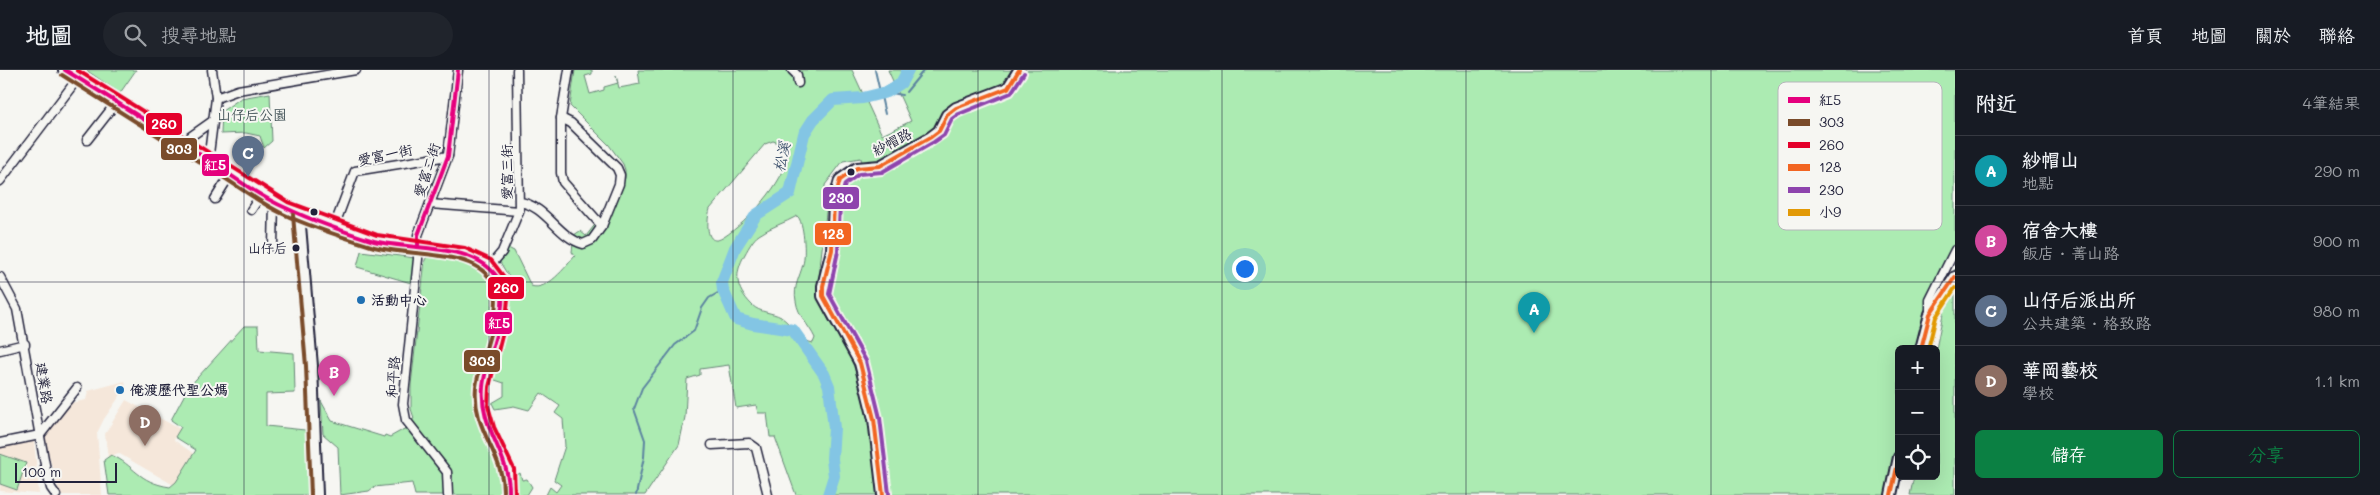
<!DOCTYPE html>
<html lang="zh-TW">
<meta charset="utf-8">
<style>
body{margin:0;font-family:Mali,"LXGW WenKai TC",sans-serif;background:#20242c;color:#f1f3f6}
.controls{position:absolute;right:15px;bottom:15px;display:grid;overflow:hidden;border-radius:8px;box-shadow:0 5px 20px #0002}
.controls button{width:45px;height:45px;display:grid;place-items:center;padding:0;border:0;border-bottom:1px solid #363941;background:#171b24;color:#f1f3f6;font:25px sans-serif}
.scale{position:absolute;left:15px;bottom:12px;width:102px;box-sizing:border-box;padding-left:5px;border:2px solid #22223b;border-top:0;font-size:14px;line-height:18px;white-space:nowrap;color:#22223b;-webkit-text-stroke:4px #f6f6f2;paint-order:stroke}
.you{position:absolute;left:1244px;top:198px;width:18px;height:18px;margin:-12px;border:4px solid #fff;border-radius:50%;background:#1a73e8;box-shadow:0 0 0 8px #1a73e833}
.badge{display:grid;place-items:center;width:32px;height:32px;border-radius:50%;background:#0b8043;color:#fff;font-size:16px;font-weight:700}
.pin{position:absolute;translate:-50% -41px;filter:drop-shadow(0 1px 2px #0008)}
.pin::after{content:'';position:absolute;top:26px;width:18px;height:15px;background:inherit;clip-path:polygon(0 0,100% 0,50% 100%)}
.list{margin:0;padding:0;list-style:none}
h2{display:flex;justify-content:space-between;align-items:center;height:65px;margin:0;padding:0 20px;font-size:21px}
h2 small{font-size:16px;font-weight:400;color:#9ea1a6}
.list li{display:grid;grid-template-columns:32px 1fr auto;gap:15px;align-items:center;box-sizing:border-box;height:70px;padding:0 20px;border-top:1px solid #363941}
.list b{display:block;font-size:19px;white-space:nowrap}
.list p{margin:0;font-size:16px;white-space:nowrap;color:#9ea1a6}
.list em{font-size:16px;font-style:normal;color:#9ea1a6}
.actions{display:flex;gap:10px;padding:15px 20px}
.actions a{flex:1;padding:11px 0;border:1px solid #0b8043;border-radius:8px;text-align:center;font-size:18px;color:#0b8043}
.actions .main{background:#0b8043;color:#fff}
.icon{flex:none;width:28px;height:28px;fill:none;stroke:currentColor;stroke-width:2;stroke-linecap:round;stroke-linejoin:round}
.map{position:relative;flex:none;width:1955px;height:425px;overflow:hidden}
header{display:flex;align-items:center;gap:30px;box-sizing:border-box;height:70px;padding:0 25px;background:#171b24;border-bottom:1px solid #363941}
header strong{font-size:24px}
nav{display:flex;gap:28px;margin-inline-start:auto;font-size:18px}
.search{width:350px;height:45px;background:#20242c;display:flex;align-items:center;gap:12px;box-sizing:border-box;padding:0 18px;border-radius:28px;color:#9ea1a6;font-size:19px}
main{display:flex}
aside{flex:1;background:#171b24}
.map>svg:first-child{display:block}
.built{fill:#f5e7da}
.green{fill:#acebb2;stroke:#678676;fill-rule:evenodd}
.lines{fill:none;stroke-linecap:round;stroke-linejoin:round}
.stream{stroke:#5c84a0;stroke-width:2}
.river{stroke:#83c5e4;stroke-width:12}
.minor-casing{stroke:#22223b;stroke-width:11}
.tertiary-casing{stroke:#22223b;stroke-width:14}
.primary-casing{stroke:#22223b;stroke-width:16}
.minor{stroke:#f6f6f2;stroke-width:8}
.tertiary{stroke:#f6f6f2;stroke-width:10}
.primary{stroke:#f6f6f2;stroke-width:12}
.bus-1-casing{stroke:#f6f6f2;stroke-width:8}
.bus-2-casing{stroke:#f6f6f2;stroke-width:8}
.bus-3-casing{stroke:#f6f6f2;stroke-width:8}
.bus-4-casing{stroke:#f6f6f2;stroke-width:8}
.bus-5-casing{stroke:#f6f6f2;stroke-width:8}
.bus-6-casing{stroke:#f6f6f2;stroke-width:8}
.bus-1{stroke:#e5007d;stroke-width:4}
.bus-2{stroke:#7a4b2a;stroke-width:4}
.bus-3{stroke:#e4002b;stroke-width:4}
.bus-4{stroke:#f26522;stroke-width:4}
.bus-5{stroke:#8e44ad;stroke-width:4}
.bus-6{stroke:#e29906;stroke-width:4}
.grid{fill:none;stroke:#22223b;stroke-width:1;stroke-opacity:0.55}
.bus-dot{fill:#22223b;stroke:#f6f6f2;stroke-width:2}
.poi-dot{fill:#1f6fb2;stroke:#f6f6f2;stroke-width:2}
.labels{text-anchor:middle;stroke-width:4;stroke-linejoin:round;paint-order:stroke}
.bus-label{font-size:13px;fill:#22223b;stroke:#f6f6f2;text-anchor:end}
.park-label{font-size:14px;fill:#445459;stroke:#f6f6f2}
.street-label{font-size:14px;fill:#22223b;stroke:#f6f6f2}
.poi-label{font-size:14px;font-weight:bold;fill:#22223b;stroke:#f6f6f2;text-anchor:start}
.water-label{font-size:15px;font-style:italic;fill:#3f536e;stroke:#f6f6f2}
.key{fill:#f6f6f2;stroke:#b6b6bb;stroke-width:1}
.key-label{font-size:14px;fill:#22223b}
.line-badge{stroke:#f6f6f2;stroke-width:2}
.badge-label{font-size:14px;text-anchor:middle;font-weight:bold;fill:#fff}
</style>
<header>
<strong>地圖</strong>
<div class="search"><svg class="icon" aria-label="search" viewBox="0 0 24 24"><circle cx="10" cy="10" r="6"/><path d="M15 15l6 6"/></svg>搜尋地點</div>
<nav><a>首頁</a><a>地圖</a><a>關於</a><a>聯絡</a></nav>
</header>
<main>
<div class="map">
<svg width="1955" height="425" viewBox="0 0 1955 425">
<rect width="100%" height="100%" fill="#f6f6f2"/>
<filter id="ink" filterUnits="userSpaceOnUse"><feTurbulence type="fractalNoise" baseFrequency=".02" numOctaves="2"/><feDisplacementMap in="SourceGraphic" scale="10" xChannelSelector="R" yChannelSelector="G"/><feConvolveMatrix kernelMatrix="1 2 1 2 8 2 1 2 1" color-interpolation-filters="sRGB"/></filter>
<g filter="url(#ink)">
<g class="built">
<polygon points="125,311 126,317 104,349 97,363 102,425 60,425 43,365 71,333 86,330 88,321"/>
<polygon points="126,330 180,359 174,370 197,386 177,417 118,383 108,388 105,364"/>
<polygon points="34,371 39,424 0,421 0,377"/>
</g>
<g class="green">
<polygon points="86,0 136,0 120,23"/>
<path d="M575,0H592V4L585,6L590,24L604,20V17L618,13L616,6L619,18L640,14L638,0H852L882,65L911,51L888,0H1014C1000,24 971,30 946,38L932,62L878,94L862,95L861,88L843,91L825,115L827,134L818,215L825,243L852,291L861,318L875,373L881,425H796L775,367H770L767,343H758L756,335L736,338L729,295L700,299V305L687,309L685,347L679,375L645,425H546L550,417L556,422L561,415L554,410L565,376L563,349L555,343L560,336L541,323L529,340L514,336L495,339L492,333L504,326V313L492,309L493,294L514,221L513,214L500,192L508,178L514,181L531,216C547,222 566,196 575,186L572,182L574,165L580,161L586,166L601,147L611,140L625,108V100L623,94L609,75L570,36ZM773,71L779,73L788,84C785,113 747,152 724,167C704,180 707,148 710,139L765,74ZM797,146C804,150 806,186 803,194C800,207 793,216 796,231C798,246 809,255 815,268L813,273C803,272 791,254 781,247C772,242 760,243 752,235C735,218 734,204 745,184C749,177 753,169 759,165C770,157 785,153 797,146Z"/>
<polygon points="1025,0 1955,0 1955,178 1948,189 1918,279 1899,279 1899,368 1887,425 887,425 886,402 869,309 861,284 836,238 829,216 837,181 839,127 844,117 858,104 881,98 940,66 952,45 1013,21"/>
<polygon points="270,23 272,71 264,78 260,66 246,63 221,64 222,41 241,28"/>
<polygon points="361,181 415,188 411,213 357,197"/>
<path d="M429,183C464,187 486,187 497,225C492,257 466,324 478,354C488,379 509,394 500,425H415L412,413L374,417L369,421L340,425L338,377L323,364L321,331L332,351L384,367L385,365L390,367L408,357L414,348L411,339V315L425,190Z"/>
<polygon points="1955,199 1955,425 1910,425 1914,406 1936,406 1936,279 1944,239 1950,226"/>
<path d="M244,256H258L259,280L294,283L295,323L266,324V356L305,360L308,370V425H109L104,390L111,385C135,395 137,412 170,417L176,412L196,380L175,367L181,357L171,350L188,318Z"/>
<polygon points="0,384 26,393 17,420 0,414"/>
<polygon points="520,403 522,410 527,409 532,417 527,425 514,425 515,406"/>
</g>
<g class="lines">
<g class="stream">
<polyline points="875,0 885,44"/>
<polyline points="887,22 902,25"/>
<polyline points="906,22 924,0"/>
<polyline points="636,425 644,387 645,370 634,339 642,318 675,275 694,261 702,238 709,228 723,220"/>
</g>
<polyline class="river" points="828,425 834,406 832,389 834,358 829,316 824,304 793,260 753,254 736,249 723,220 722,212 735,178 756,145 790,123 804,64 813,50 833,30 863,28 887,22 901,13 908,0"/>
<g class="minor-casing">
<g id="minor">
<polyline points="212,0 216,28"/>
<polyline points="569,0 561,48 561,103 563,112 602,156"/>
<polyline points="792,0 797,5 798,13"/>
<polyline points="87,70 116,33"/>
<polyline points="180,74 214,50"/>
<polyline points="208,92 216,28 238,20 356,0"/>
<polyline points="0,111 78,8"/>
<polyline points="215,129 230,105"/>
<path d="M520,132C546,136 558,167 583,174L592,170L602,156L619,114L620,105L617,98L571,53L561,48"/>
<polyline points="430,134 519,141"/>
<polyline points="251,140 261,125"/>
<polyline points="334,157 355,101 448,86"/>
<polyline points="273,176 274,132"/>
<polyline points="490,196 502,182 519,141 517,0"/>
<polyline points="0,207 17,239 46,400 51,418 56,425"/>
<polyline points="1930,244 1930,230 1955,180"/>
<polyline points="0,280 25,274"/>
<polyline points="0,373 40,365 77,318"/>
<polyline points="712,375 749,373 756,378 768,425"/>
<polyline points="448,425 447,402 406,350 403,334 418,189 418,165 448,86 458,0"/>
</g>
</g>
<g class="tertiary-casing">
<g id="tertiary">
<polyline points="299,144 312,296 317,425"/>
<polyline points="1921,279 1930,244 1955,207"/>
<polyline points="883,425 874,349 860,293 823,226 823,216 832,180 834,132 840,110 857,98 880,96 931,67 939,61 947,45 956,38 1008,18 1019,0"/>
<polyline points="1891,425 1899,387"/>
</g>
</g>
<g class="primary-casing">
<path id="primary" d="M65,0L285,138L375,171L464,184C541,204 476,286 482,336C485,370 515,388 509,425"/>
</g>
<use href="#minor" class="minor"/>
<use href="#tertiary" class="tertiary"/>
<use href="#primary" class="primary"/>
<g class="bus-1-casing">
<g id="bus-1">
<path d="M65,0C109,27 152,55 196,82C224,100 256,125 286,138C311,150 348,163 374,171C412,181 473,172 497,207C514,233 485,288 483,317C479,359 511,384 509,425"/>
<polyline points="418,177 418,165 448,86 458,0"/>
</g>
</g>
<g class="bus-2-casing">
<g id="bus-2">
<path d="M62,5C112,37 162,68 212,100C235,114 258,132 283,144C310,157 342,167 371,176C405,187 471,178 491,210C507,235 479,289 476,317C472,363 505,382 503,425"/>
<polyline points="293,145 306,296 311,425"/>
</g>
</g>
<g class="bus-3-casing">
<polyline id="bus-3" points="77,0 288,132 377,165 465,178 491,190 504,207 508,228 506,250 489,317 488,336 494,357 514,399 515,425"/>
</g>
<g class="bus-4-casing">
<g id="bus-4">
<polyline points="1921,279 1930,244 1955,207"/>
<polyline points="883,425 874,349 860,293 823,226 823,216 832,180 834,132 840,110 857,98 880,96 931,67 939,61 947,45 956,38 1008,18 1019,0"/>
<polyline points="1891,425 1899,388"/>
</g>
</g>
<g class="bus-5-casing">
<polyline id="bus-5" points="889,424 880,348 866,291 829,224 838,181 840,133 845,114 859,104 882,102 934,72 944,65 952,49 959,44 1011,23 1024,3"/>
</g>
<g class="bus-6-casing">
<polyline id="bus-6" points="1928,279 1936,247 1955,218"/>
</g>
<use href="#bus-1" class="bus-1"/>
<use href="#bus-2" class="bus-2"/>
<use href="#bus-3" class="bus-3"/>
<use href="#bus-4" class="bus-4"/>
<use href="#bus-5" class="bus-5"/>
<use href="#bus-6" class="bus-6"/>
</g>
</g>
<path class="grid" d="M244,0V425M489,0V425M733,0V425M978,0V425M1222,0V425M1466,0V425M1711,0V425M0,212H1955"/>
<g class="bus-dot">
<circle cx="851" cy="102" r="4.5"/>
<circle cx="314" cy="142" r="4.5"/>
<circle cx="296" cy="178" r="4.5"/>
</g>
<g class="poi-dot">
<circle cx="361" cy="230" r="5"/>
<circle cx="120" cy="320" r="5"/>
</g>
<g class="labels">
<g class="bus-label">
<text x="287" y="183">山仔后</text>
</g>
<g class="park-label">
<text x="252" y="50">山仔后公園</text>
</g>
<g class="street-label">
<text transform="translate(892 72) rotate(-27)" y="5">紗帽路</text>
<text transform="translate(385 85) rotate(-12)" y="5">愛富一街</text>
<text transform="translate(427 100) rotate(-72)" y="5">愛富二街</text>
<text transform="translate(507 102) rotate(-90)" y="5">愛富三街</text>
<text transform="translate(393 307) rotate(-86)" y="5">和平路</text>
<text transform="translate(44 313) rotate(81)" y="5">建業路</text>
</g>
<g class="poi-label">
<text x="371" y="235">活動中心</text>
<text x="130" y="325">俺渡歷代聖公媽</text>
</g>
<g class="water-label">
<text transform="translate(782 87) rotate(-77)" y="5">松溪</text>
</g>
</g>
<rect x="1778" y="12" width="164" height="148" rx="8" class="key"/>
<rect x="1788" y="27" width="22" height="6" fill="#e5007d"/>
<rect x="1788" y="49" width="22" height="7" fill="#7a4b2a"/>
<rect x="1788" y="72" width="22" height="6" fill="#e4002b"/>
<rect x="1788" y="94" width="22" height="7" fill="#f26522"/>
<rect x="1788" y="117" width="22" height="6" fill="#8e44ad"/>
<rect x="1788" y="139" width="22" height="7" fill="#e29906"/>
<g class="key-label">
<text x="1819" y="35">紅5</text>
<text x="1819" y="57">303</text>
<text x="1819" y="80">260</text>
<text x="1819" y="102">128</text>
<text x="1819" y="125">230</text>
<text x="1819" y="147">小9</text>
</g>
<g class="line-badge">
<rect x="145" y="42" width="38" height="24" rx="5" fill="#e4002b"/>
<rect x="160" y="67" width="38" height="24" rx="5" fill="#7a4b2a"/>
<rect x="201" y="83" width="29" height="24" rx="5" fill="#e5007d"/>
<rect x="822" y="116" width="38" height="24" rx="5" fill="#8e44ad"/>
<rect x="814" y="152" width="38" height="24" rx="5" fill="#f26522"/>
<rect x="487" y="206" width="38" height="24" rx="5" fill="#e4002b"/>
<rect x="484" y="241" width="29" height="24" rx="5" fill="#e5007d"/>
<rect x="463" y="279" width="38" height="24" rx="5" fill="#7a4b2a"/>
</g>
<g class="badge-label">
<text x="164" y="59">260</text>
<text x="179" y="84">303</text>
<text x="215" y="100">紅5</text>
<text x="841" y="133">230</text>
<text x="833" y="169">128</text>
<text x="506" y="223">260</text>
<text x="499" y="258">紅5</text>
<text x="482" y="296">303</text>
</g>
</svg>
<div class="controls">
<button>+</button>
<button>−</button>
<button><svg class="icon" aria-label="locate" viewBox="0 0 24 24"><circle cx="12" cy="12" r="6"/><path d="M12 2v4M12 18v4M2 12h4M18 12h4"/></svg></button>
</div>
<div class="scale">100 m</div>
<div class="you"></div>
<div class="pin badge" style="left:1534px;top:263px;background:#0f9aa8">A</div>
<div class="pin badge" style="left:334px;top:326px;background:#d1479c">B</div>
<div class="pin badge" style="left:248px;top:107px;background:#5c6f8a">C</div>
<div class="pin badge" style="left:145px;top:376px;background:#8d6e63">D</div>
</div>
<aside>
<h2>附近<small>4筆結果</small></h2>
<ul class="list">
<li><span class="badge" style="background:#0f9aa8">A</span><div><b>紗帽山</b><p>地點</p></div><em>290 m</em></li>
<li><span class="badge" style="background:#d1479c">B</span><div><b>宿舍大樓</b><p>飯店 · 菁山路</p></div><em>900 m</em></li>
<li><span class="badge" style="background:#5c6f8a">C</span><div><b>山仔后派出所</b><p>公共建築 · 格致路</p></div><em>980 m</em></li>
<li><span class="badge" style="background:#8d6e63">D</span><div><b>華岡藝校</b><p>學校</p></div><em>1.1 km</em></li>
</ul>
<div class="actions"><a class="main">儲存</a><a>分享</a></div>
</aside>
</main>
